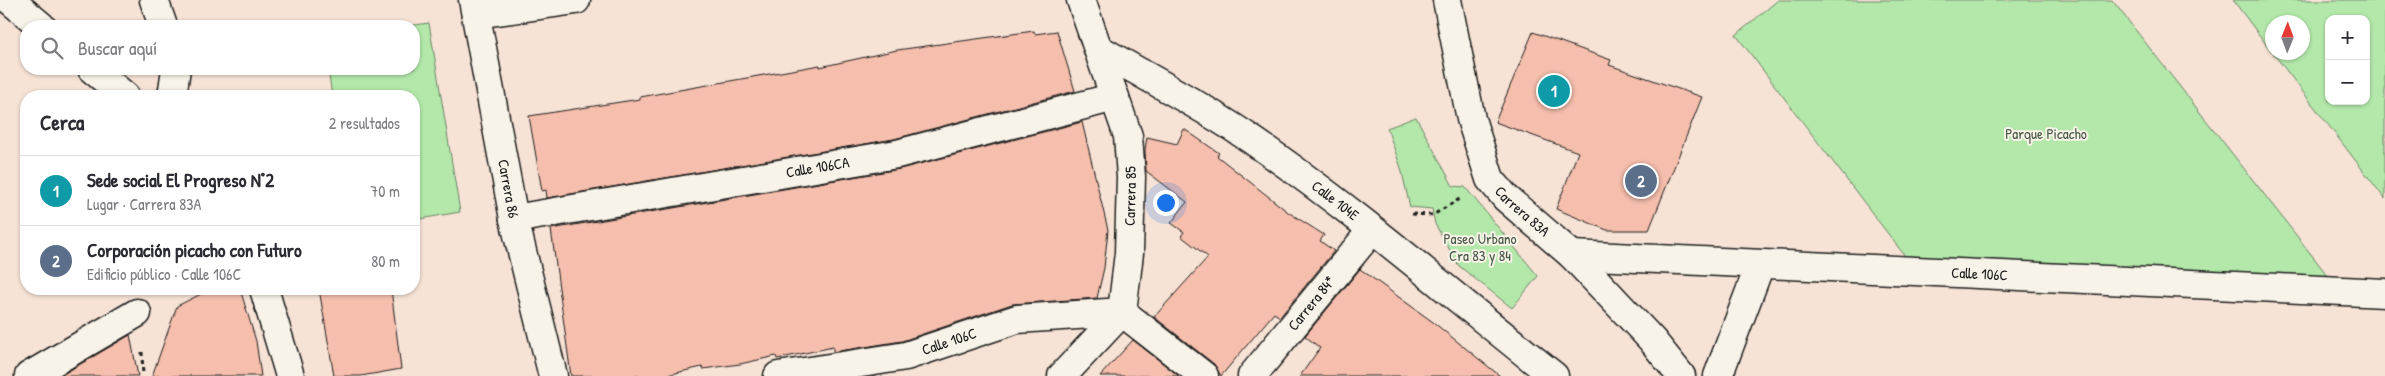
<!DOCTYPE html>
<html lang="es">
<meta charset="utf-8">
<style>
body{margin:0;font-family:"Patrick Hand",sans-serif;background:#f2f2f3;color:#2b2b33}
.controls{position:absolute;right:15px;top:15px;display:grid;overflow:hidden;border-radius:10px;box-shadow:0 1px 4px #0004}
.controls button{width:45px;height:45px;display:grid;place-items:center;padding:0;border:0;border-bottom:1px solid #e1e1e2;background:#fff;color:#2b2b33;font:25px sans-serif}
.compass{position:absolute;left:2265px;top:15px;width:45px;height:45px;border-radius:50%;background:#fff;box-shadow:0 1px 4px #0004;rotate:1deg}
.you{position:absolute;left:1165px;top:202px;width:18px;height:18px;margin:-12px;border:4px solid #fff;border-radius:50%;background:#1a73e8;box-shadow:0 0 0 8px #1a73e833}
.badge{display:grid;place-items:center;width:32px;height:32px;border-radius:50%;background:#1f6fb2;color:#fff;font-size:16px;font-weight:700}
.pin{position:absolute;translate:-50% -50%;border:2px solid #fff;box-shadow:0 1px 5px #0006}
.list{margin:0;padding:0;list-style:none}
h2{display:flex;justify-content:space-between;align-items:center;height:65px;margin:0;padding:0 20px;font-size:21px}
h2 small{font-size:16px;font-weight:400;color:#7c7c81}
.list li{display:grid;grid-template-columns:32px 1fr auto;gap:15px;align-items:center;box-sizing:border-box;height:70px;padding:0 20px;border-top:1px solid #e1e1e2}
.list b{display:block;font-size:19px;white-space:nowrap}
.list p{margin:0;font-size:16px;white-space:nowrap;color:#7c7c81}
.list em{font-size:16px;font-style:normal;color:#7c7c81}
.icon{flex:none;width:28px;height:28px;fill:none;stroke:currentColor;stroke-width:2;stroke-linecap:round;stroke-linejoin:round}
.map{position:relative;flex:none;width:2385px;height:376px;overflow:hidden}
.search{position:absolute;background:#fff;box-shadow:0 1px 4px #0004;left:20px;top:20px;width:400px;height:55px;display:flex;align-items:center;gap:12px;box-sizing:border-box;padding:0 18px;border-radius:20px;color:#7c7c81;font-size:19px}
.panel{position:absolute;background:#fff;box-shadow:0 1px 4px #0004;left:20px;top:90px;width:400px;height:205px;border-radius:20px}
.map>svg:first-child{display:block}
.green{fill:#b3e8aa;stroke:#688263;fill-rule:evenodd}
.building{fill:#f6beac;stroke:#1c1c1c}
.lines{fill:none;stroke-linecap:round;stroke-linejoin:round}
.minor-casing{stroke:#1c1c1c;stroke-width:31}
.path{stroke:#1c1c1c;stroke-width:3;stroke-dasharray:4 4;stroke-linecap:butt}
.minor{stroke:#f7f3e8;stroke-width:28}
.labels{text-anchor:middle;stroke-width:4;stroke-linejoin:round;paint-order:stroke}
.park-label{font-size:15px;fill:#495947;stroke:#f7f3e8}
.street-label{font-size:15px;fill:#1c1c1c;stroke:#f7f3e8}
</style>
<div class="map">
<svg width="2385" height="376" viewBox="0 0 2385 376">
<rect width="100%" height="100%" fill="#f7e3d6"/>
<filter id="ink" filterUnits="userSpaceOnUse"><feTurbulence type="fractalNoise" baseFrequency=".02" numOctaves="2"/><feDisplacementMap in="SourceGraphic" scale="10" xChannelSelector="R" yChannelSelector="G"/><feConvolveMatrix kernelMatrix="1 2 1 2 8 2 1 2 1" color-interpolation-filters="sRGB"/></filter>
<g filter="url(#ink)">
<g class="green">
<polygon points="1778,0 2112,0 2332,281 1908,260 1736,35"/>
<path d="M2233,0H2385V199L2273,53L2302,52V22H2272V52ZM2329,19H2366V101H2329Z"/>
<polygon points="429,23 460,212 414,220 414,96 332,96 328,69 414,69 414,26 407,26"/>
<polygon points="1416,117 1453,186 1465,187 1538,276 1512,308 1459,266 1435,224 1432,209 1410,207 1401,168 1387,128"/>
</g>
<g class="building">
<polygon points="1034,31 1035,34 1057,31 1075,91 894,139 547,198 546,190 542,191 529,116 640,99 640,97 820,65 820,67 897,50"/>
<polygon points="1533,32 1611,60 1609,65 1702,97 1649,230 1607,230 1556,209 1578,152 1495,122"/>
<polygon points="1082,122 1108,230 1104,268 1097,298 1012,304 902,341 833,352 833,347 777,359 776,356 740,364 703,369 702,367 663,376 571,376 551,229 900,169"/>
<polygon points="1184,129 1219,153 1217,156 1288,212 1324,235 1320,241 1334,251 1280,317 1274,313 1221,376 1214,364 1154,317 1208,257 1181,236 1184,232 1171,223 1187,202 1146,171 1145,150 1147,137 1177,144"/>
<polygon points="1360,269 1433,322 1500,376 1300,376 1320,348 1305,336"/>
<polygon points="211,289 240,289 256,341 261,376 152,376 177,306"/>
<polygon points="319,289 391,289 401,369 361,376 334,376"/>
<polygon points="130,335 138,376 60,376"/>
<polygon points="1133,340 1179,376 1100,376"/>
</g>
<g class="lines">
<g class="minor-casing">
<g id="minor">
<polyline points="10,0 41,26"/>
<polyline points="154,0 163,26"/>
<path id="s1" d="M473,0L514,219L553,376"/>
<path id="s2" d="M1447,0L1471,119L1490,179L1506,198L1572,255L1652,340L1681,376"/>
<polyline points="476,14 576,0"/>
<path id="s3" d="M1099,49C1150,79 1203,106 1252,140C1357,212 1454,297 1554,376"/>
<polyline points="92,69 125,96"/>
<polyline points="172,96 176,69"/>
<path id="s4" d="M514,219L897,154L1115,97"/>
<path id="s5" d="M1572,255L2385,293"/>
<polyline points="264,289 290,376"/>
<polyline points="29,376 137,313"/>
<path id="s6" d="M778,376L906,356L1017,319L1122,312L1204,376"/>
<path id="s7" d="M1062,376L1122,312L1129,253L1131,177L1128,136L1081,0"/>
<path id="s8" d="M1252,376L1372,230"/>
<polyline points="1718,376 1760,265"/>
</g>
</g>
<g class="path">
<polyline points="1412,214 1433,215 1461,198"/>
<polyline points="142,352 143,376"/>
</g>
<use href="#minor" class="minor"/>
</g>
</g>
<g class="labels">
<g class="park-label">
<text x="2046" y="139">Parque Picacho</text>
<text x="1480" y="244">Paseo Urbano<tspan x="1480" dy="17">Cra 83 y 84</tspan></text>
</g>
<g class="street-label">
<text dy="5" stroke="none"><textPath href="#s4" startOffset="308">Calle 106CA</textPath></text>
<text dy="5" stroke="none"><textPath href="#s1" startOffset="192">Carrera 86</textPath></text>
<text dy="5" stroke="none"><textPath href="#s7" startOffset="204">Carrera 85</textPath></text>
<text dy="5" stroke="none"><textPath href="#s3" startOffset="281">Calle 104E</textPath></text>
<text dy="5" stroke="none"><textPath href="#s2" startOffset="230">Carrera 83A</textPath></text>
<text dy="5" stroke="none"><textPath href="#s5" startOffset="408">Calle 106C</textPath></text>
<text dy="5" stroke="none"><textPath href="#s8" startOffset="94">Carrera 84*</textPath></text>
<text dy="5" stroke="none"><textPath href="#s6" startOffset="175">Calle 106C</textPath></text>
</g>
</g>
</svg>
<div class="controls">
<button>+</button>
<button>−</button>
</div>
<svg class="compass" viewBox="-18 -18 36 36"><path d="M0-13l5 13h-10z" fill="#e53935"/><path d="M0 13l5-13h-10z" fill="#7c7c81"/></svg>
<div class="you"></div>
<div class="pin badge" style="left:1554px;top:91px;background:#0f9aa8">1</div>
<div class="pin badge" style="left:1641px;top:181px;background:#5c6f8a">2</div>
<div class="search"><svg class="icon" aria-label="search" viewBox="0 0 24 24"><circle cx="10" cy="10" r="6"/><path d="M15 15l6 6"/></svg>Buscar aquí</div>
<section class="panel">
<h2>Cerca<small>2 resultados</small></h2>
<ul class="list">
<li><span class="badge" style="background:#0f9aa8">1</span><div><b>Sede social El Progreso N°2</b><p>Lugar · Carrera 83A</p></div><em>70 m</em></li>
<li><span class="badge" style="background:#5c6f8a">2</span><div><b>Corporación picacho con Futuro</b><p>Edificio público · Calle 106C</p></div><em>80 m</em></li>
</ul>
</section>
</div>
